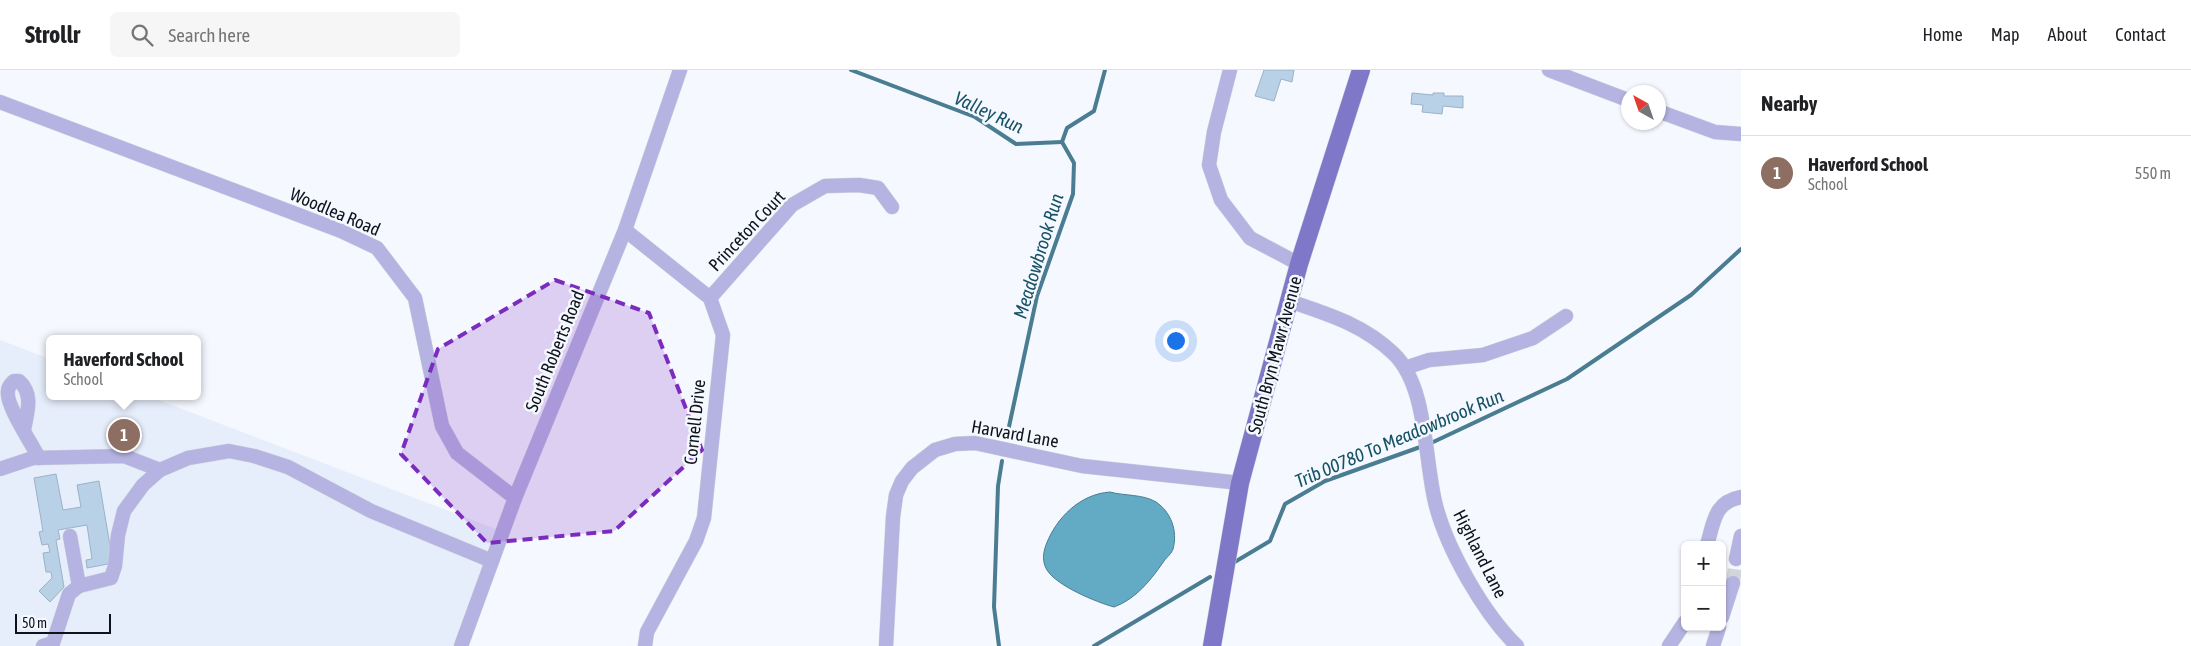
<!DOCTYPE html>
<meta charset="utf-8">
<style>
body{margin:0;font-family:"Asap Condensed",sans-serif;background:#f6f6f6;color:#202124}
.controls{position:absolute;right:15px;bottom:15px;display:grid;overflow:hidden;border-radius:8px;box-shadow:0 1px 4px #0004}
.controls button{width:45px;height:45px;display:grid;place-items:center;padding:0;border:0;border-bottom:1px solid #e0e0e0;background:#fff;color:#202124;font:25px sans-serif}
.compass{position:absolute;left:1621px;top:15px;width:45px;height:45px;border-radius:50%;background:#fff;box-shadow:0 1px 4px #0004;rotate:320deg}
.scale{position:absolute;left:15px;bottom:12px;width:96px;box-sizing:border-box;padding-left:5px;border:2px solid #0e121b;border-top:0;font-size:14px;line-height:18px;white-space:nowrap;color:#0e121b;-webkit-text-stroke:4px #f5f8fe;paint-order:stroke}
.you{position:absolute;left:1175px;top:270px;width:18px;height:18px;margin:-12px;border:4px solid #fff;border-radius:50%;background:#1a73e8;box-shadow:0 0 0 8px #1a73e833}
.badge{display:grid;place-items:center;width:32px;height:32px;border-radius:50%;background:#0f766e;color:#fff;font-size:16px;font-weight:700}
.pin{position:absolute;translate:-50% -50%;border:2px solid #fff;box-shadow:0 1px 5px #0006}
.popup{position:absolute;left:46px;top:265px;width:155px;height:65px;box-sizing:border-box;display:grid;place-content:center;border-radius:8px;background:#fff;filter:drop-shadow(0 1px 4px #0005);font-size:16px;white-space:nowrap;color:#757577}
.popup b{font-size:19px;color:#202124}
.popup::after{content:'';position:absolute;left:50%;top:100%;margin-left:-10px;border:10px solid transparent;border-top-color:#fff}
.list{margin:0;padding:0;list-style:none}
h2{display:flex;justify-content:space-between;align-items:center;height:65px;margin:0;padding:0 20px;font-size:21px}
h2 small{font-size:16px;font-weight:400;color:#757577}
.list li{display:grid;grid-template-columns:32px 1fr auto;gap:15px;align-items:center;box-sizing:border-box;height:75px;padding:0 20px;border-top:1px solid #e0e0e0}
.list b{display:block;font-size:19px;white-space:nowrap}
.list p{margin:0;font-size:16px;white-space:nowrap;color:#757577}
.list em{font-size:16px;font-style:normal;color:#757577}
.icon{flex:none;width:28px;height:28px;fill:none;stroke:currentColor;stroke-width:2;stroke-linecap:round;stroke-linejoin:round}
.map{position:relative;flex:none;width:1741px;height:576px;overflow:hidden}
header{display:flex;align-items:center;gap:30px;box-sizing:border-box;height:70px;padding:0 25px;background:#fff;border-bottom:1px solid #e0e0e0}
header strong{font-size:24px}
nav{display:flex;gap:28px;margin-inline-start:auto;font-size:18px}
.search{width:350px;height:45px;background:#f6f6f6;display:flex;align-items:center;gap:12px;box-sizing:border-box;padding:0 18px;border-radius:8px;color:#757577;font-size:19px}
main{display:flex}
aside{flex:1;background:#fff}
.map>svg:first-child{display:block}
.built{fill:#e7eefb}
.water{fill:#63abc5;stroke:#4a7d92}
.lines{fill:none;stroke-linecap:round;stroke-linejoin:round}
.stream{stroke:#4a7d92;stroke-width:4}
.building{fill:#b9d1e6;stroke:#9ab2c7}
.minor-tunnel{stroke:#d2d6dc;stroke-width:14;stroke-dasharray:14 7;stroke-linecap:butt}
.minor-casing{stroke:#d0d3da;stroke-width:15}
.major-casing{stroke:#d0d3da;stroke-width:19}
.minor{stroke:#b5b3e1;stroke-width:14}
.major{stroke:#7f77c8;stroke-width:18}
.marked{fill:#7b2cbf;fill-opacity:0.2;stroke:#7b2cbf;stroke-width:4;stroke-dasharray:10 6;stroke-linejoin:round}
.labels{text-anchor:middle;stroke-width:5;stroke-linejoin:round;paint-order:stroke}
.street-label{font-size:18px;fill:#0e121b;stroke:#f5f8fe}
.water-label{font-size:19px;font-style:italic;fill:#165265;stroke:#f5f8fe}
</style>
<header>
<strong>Strollr</strong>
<div class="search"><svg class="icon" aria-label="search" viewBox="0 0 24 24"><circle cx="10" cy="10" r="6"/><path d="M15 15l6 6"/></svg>Search here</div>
<nav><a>Home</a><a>Map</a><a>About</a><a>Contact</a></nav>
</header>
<main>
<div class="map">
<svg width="1741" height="576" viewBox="0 0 1741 576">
<rect width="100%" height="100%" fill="#f5f8fe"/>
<polygon class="built" points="0,270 50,289 50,326 148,326 496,459 453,576 0,576"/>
<path class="water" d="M1110,422C1124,426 1143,424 1156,432C1171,442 1178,461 1173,479C1172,483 1167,487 1164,491C1151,510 1136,529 1114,537C1096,532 1057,516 1047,500C1042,492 1043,483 1046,475C1056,448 1080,424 1110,422Z"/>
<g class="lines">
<g class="stream">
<polyline points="851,0 975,47 1016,74 1062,72"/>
<polyline points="1007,366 1037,226 1073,124 1074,93 1062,72 1067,58 1094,41 1105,0"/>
<polyline points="1429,374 1567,309 1691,225 1741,179"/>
<polyline points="1233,493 1270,471 1285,434 1325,411 1423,376"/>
<polyline points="999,576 994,537 998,416 1002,391"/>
<polyline points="1094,576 1210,507"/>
</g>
</g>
<g class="building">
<polygon points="1264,0 1294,0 1292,12 1281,9 1274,31 1255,26"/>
<polygon points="1412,23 1433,25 1433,23 1444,23 1444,26 1463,26 1463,38 1443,36 1442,44 1422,42 1423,35 1411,34"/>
<polygon points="56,404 63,440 81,437 77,415 99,411 113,493 87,498 86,490 92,489 87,455 58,460 60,469 56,470 64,517 50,532 39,521 52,508 51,502 46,502 43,483 50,482 48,474 42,475 39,462 43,461 34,408"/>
</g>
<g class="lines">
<polyline class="minor-tunnel" points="1733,513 1736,489"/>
<g class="minor-casing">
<g id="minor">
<polyline points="1230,0 1214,62 1209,95 1221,130 1250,168 1299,194"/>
<polyline points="1549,0 1628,30"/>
<polyline points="0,32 341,161 377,178 415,228 442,356 457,383 515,428"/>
<polyline points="1658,41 1715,62 1741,64"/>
<polyline points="625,160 710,228 723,265 704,448 696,471 647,562 645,576"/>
<polyline points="710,228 792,135 825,116 859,115 878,118 892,137"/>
<path d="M1289,231C1328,244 1364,255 1394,284C1428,317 1424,391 1436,436C1448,481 1484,544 1517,576"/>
<polyline points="1405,298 1429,290 1483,285 1533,268 1566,246"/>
<path d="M24,360C27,343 34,324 19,311H14C11,314 8,316 8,321C5,334 32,374 39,388"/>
<polyline points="0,399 33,388 124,386 160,400"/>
<polyline points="70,466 79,516"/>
<path d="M1707,475C1714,452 1714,432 1741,427"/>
<polyline points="1736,489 1741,466"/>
<polyline points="1722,547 1733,513"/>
<polyline points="43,576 53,573 69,524 79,516 111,508 115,496 118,465 124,441 143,415 160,400 188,388 229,381 254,386 288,397 371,441 492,491"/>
<polyline points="461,576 515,428 625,160 680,0"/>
<polyline points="886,576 893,447 896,425 902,411 912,398 935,380 955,374 975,373 1082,396 1240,413"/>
<polyline points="1669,576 1685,552"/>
<polyline points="1713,576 1719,557"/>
</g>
</g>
<g class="major-casing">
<polyline id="major" points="1212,576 1240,413 1299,194 1361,0"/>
</g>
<use href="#minor" class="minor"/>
<use href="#major" class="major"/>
</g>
<path class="marked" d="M555,210L649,243L702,380L614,461L487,473L401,384L438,279Z"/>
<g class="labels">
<g class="street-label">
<text transform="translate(335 142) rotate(23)" y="6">Woodlea Road</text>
<text transform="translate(747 161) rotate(-47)" y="6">Princeton Court</text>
<text transform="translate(555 281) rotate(-68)" y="6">South Roberts Road</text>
<text transform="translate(1275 285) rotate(-75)" y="6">South Bryn Mawr Avenue</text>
<text transform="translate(695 352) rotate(-84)" y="6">Cornell Drive</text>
<text transform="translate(1015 364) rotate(10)" y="6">Harvard Lane</text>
<text transform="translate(1480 484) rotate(63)" y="6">Highland Lane</text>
</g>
<g class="water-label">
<text transform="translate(989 42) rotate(25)" y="7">Valley Run</text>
<text transform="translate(1038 186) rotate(-73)" y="7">Meadowbrook Run</text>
<text transform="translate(1399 368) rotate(-23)" y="7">Trib 00780 To Meadowbrook Run</text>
</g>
</g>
</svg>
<div class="controls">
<button>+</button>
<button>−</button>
</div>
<svg class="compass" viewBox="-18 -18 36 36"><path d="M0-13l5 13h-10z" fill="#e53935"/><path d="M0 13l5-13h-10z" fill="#757577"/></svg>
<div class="scale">50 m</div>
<div class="you"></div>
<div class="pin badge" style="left:124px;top:365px;background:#8d6e63">1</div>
<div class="popup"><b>Haverford School</b>School</div>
</div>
<aside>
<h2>Nearby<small></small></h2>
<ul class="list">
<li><span class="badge" style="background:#8d6e63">1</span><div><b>Haverford School</b><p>School</p></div><em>550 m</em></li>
</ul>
</aside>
</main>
